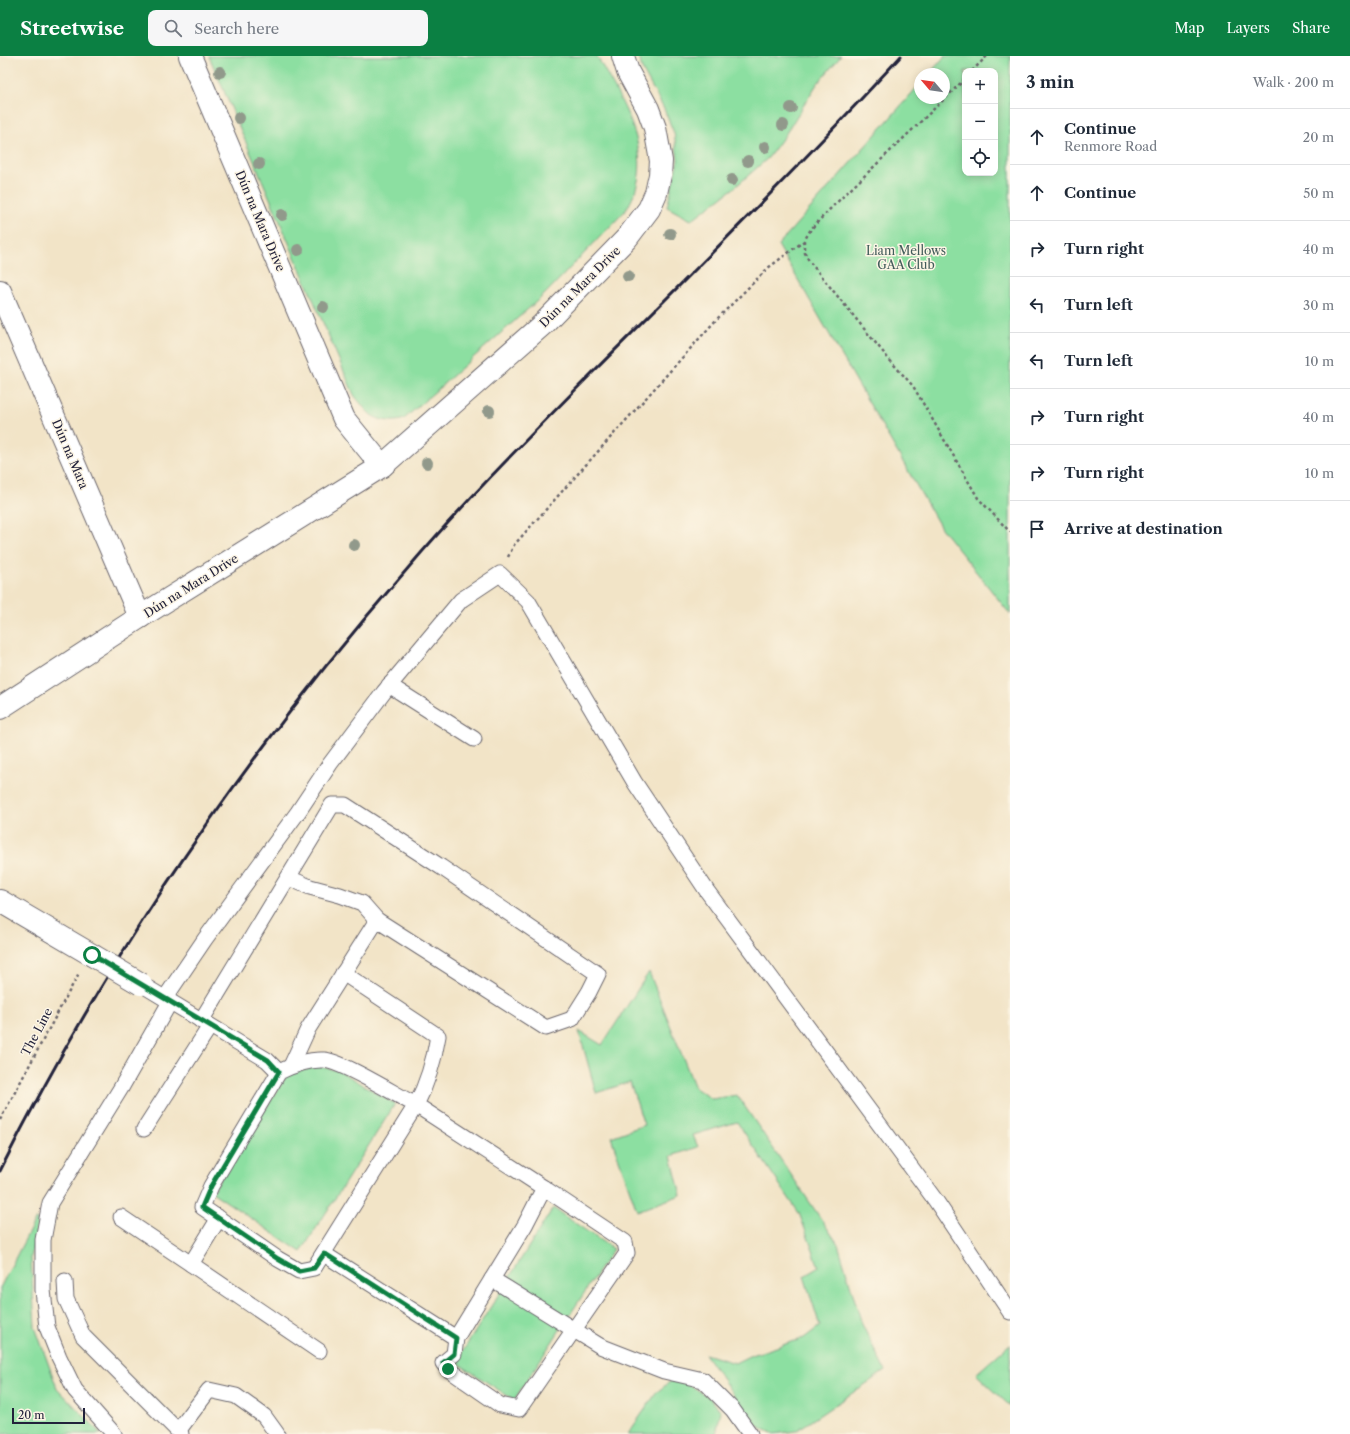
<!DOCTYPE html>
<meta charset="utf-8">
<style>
body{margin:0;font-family:"Libre Caslon Text",serif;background:#f6f6f7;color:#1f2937}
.controls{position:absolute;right:12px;top:12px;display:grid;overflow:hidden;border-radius:8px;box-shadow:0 2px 10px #0003}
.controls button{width:36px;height:36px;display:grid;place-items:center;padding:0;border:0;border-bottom:1px solid #e0e1e3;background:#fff;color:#1f2937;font:20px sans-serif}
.compass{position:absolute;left:914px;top:12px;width:36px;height:36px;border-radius:50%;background:#fff;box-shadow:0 2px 10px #0003;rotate:299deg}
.scale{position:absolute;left:12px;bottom:10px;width:73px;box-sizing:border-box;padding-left:4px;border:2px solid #22223b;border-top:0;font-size:11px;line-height:14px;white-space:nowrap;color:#22223b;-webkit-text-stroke:3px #fcf5e5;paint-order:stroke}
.stop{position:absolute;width:12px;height:12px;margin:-9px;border:3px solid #0b8043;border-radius:50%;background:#fff}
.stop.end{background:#0b8043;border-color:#fff;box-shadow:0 1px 4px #0008}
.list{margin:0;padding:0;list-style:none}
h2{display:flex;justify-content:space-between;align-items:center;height:52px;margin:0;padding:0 16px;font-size:17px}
h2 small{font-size:13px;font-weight:400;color:#747a83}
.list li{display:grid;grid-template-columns:26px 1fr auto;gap:12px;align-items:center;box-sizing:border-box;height:56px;padding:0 16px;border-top:1px solid #e0e1e3}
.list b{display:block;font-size:15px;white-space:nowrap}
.list p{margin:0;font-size:13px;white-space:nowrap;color:#747a83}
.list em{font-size:13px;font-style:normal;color:#747a83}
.icon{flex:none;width:22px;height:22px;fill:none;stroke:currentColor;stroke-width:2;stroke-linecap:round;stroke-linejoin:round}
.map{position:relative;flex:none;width:1010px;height:1378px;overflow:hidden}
header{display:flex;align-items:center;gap:24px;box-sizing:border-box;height:56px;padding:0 20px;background:#0b8043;color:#fff}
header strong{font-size:19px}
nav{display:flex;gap:22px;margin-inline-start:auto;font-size:14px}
.search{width:280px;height:36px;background:#f6f6f7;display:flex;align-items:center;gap:10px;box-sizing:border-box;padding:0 14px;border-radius:8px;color:#747a83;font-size:15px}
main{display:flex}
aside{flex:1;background:#fff}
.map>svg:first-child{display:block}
.green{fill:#8cdfa1;stroke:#57806e;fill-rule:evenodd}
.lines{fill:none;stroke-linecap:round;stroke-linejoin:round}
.service-casing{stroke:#6b666c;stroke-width:17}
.minor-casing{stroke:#6b666c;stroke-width:24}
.path{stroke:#6b666c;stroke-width:2.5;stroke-dasharray:3 3;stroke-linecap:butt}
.service{stroke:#fff;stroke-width:15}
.minor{stroke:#fff;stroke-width:22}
.rail{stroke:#22223b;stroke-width:3}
.minor-bridge-casing{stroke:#6b666c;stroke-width:24;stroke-linecap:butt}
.minor-bridge{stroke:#fff;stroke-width:22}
.tree{fill:#91998b}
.route{stroke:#0b8043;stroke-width:5}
.labels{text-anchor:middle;stroke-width:3;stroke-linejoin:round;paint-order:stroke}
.street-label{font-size:12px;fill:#22223b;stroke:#fcf5e5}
.park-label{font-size:12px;fill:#425b5a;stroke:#fcf5e5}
</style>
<header>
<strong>Streetwise</strong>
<div class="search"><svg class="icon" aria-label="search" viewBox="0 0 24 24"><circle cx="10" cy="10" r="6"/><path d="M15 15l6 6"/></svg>Search here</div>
<nav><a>Map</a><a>Layers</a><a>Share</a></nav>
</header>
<main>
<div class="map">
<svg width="1010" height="1378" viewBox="0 0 1010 1378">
<rect width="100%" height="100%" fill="#fcf5e5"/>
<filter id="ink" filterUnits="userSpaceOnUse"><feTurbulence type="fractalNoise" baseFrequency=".025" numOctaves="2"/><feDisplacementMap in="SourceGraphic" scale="8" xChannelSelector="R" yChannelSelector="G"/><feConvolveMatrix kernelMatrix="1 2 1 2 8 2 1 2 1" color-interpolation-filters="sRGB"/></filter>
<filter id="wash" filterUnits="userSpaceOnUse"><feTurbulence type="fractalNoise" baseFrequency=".012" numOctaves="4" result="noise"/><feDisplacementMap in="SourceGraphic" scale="16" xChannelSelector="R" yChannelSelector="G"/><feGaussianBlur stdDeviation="0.9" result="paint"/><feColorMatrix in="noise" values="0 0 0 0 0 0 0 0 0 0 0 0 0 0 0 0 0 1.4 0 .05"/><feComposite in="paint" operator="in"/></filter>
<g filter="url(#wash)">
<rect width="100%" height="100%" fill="#f2e4c7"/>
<g class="green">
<path d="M209,0H597C623,49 660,100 626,154L545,238L404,363C396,367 379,365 371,359C365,354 359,345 354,339Z"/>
<polygon points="639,0 841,0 817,28 785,79 768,102 734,132 691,164 667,151 678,104 674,77 664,53 642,13"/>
<path d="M945,0H1010V558L941,472L778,189L920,28V42H944V18H929ZM965,15H995V117H965Z"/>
<polygon points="649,916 695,1032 712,1043 737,1039 838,1188 862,1268 885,1315 796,1375 774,1378 754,1368 705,1298 735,1307 749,1300 804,1282 820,1270 804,1220 819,1211 799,1157 737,1066 693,1079 698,1091 671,1100 681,1139 637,1155 611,1081 644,1069 630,1026 596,1037 579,975 602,989"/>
<polygon points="317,1010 340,1015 395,1048 301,1196 212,1136 287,1019"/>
<polygon points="553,1152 613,1193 514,1344 456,1306"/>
<polygon points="36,1162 38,1166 31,1202 35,1271 57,1332 101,1378 0,1378 0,1232"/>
<polygon points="1010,1288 1010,1350 976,1318"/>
<polygon points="671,1325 684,1326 709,1341 721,1355 716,1378 628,1378 657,1336"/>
</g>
</g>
<g filter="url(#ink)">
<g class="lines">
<g class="service-casing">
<g id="service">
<polyline points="389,629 474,683"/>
<polyline points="289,822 310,831 340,839 362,847 377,864"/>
<path d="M141,928L267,1004L279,1016L211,1130L202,1151L278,1203L299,1215L314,1212L416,1049C396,1039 342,1005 324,1004C308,1003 293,1009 279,1016"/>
<polyline points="165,942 205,883 298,756 330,708 384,636 461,544 500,518 528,545 635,727 707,835 936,1145 1010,1256"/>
<polyline points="201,965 332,749 345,749 441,811 598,918 589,936 572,963 546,972 377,864 308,973 291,1010"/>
<polyline points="144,1073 210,970"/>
<polyline points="121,1161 191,1208 219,1162"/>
<path d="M324,1198L456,1282L525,1169L544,1132L416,1049C428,1026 434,1005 438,980L343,917"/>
<polyline points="191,1208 319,1295"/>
<polyline points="492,1223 600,1290 664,1315 703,1324 733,1354 750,1378"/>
<polyline points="65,1225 66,1243 83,1280 181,1378"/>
<polyline points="456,1282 454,1298 443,1307 448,1313 500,1349 519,1353 627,1197 625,1186 544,1132"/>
<polyline points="178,1375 209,1334 236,1340 264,1360 277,1378"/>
<polyline points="114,1378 75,1334 59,1301 47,1271 43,1234 43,1184 50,1147 121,1032 170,946"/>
</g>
</g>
<g class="minor-casing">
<g id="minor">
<polyline points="190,0 344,363 382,410"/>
<polyline points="0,235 140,561"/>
<polyline points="0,652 140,561 382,410 542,269 627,182 649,153 656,137 660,119 661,105 655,72 648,53 628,16 623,0"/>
<polyline points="0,845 92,899"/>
</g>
</g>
<g class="path">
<polyline points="972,15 987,0"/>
<polyline points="965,23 829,154 811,173 804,185 804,195 809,205 887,301 913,330 978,442 1010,476"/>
<polyline points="508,501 514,489 716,264 768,212 804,185"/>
<polyline points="0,1064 79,917"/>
</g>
<use href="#service" class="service"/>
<use href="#minor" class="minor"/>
<path class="rail" d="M0,1115C109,897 249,694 409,511C467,443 530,380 593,316C697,212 802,108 901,0"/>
<g class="minor-bridge-casing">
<polyline id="minor-bridge" points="92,899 141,928"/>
</g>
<use href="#minor-bridge" class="minor-bridge"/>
</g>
<g class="tree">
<circle cx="220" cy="16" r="6"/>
<circle cx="791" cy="52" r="6"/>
<circle cx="239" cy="62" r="6"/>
<circle cx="783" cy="69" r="6"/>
<circle cx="765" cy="91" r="6"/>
<circle cx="748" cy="105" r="6"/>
<circle cx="259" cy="108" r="6"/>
<circle cx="732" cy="124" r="6"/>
<circle cx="282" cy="159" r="6"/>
<circle cx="670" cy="178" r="6"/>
<circle cx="298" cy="194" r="6"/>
<circle cx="628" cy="220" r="6"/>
<circle cx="323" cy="251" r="6"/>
<circle cx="489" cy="355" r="6"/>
<circle cx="427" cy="407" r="6"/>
<circle cx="354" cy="489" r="6"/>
</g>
</g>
<g class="lines" filter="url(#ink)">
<polyline class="route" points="92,899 268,1004 279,1016 211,1130 202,1151 278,1203 299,1215 314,1212 324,1198 327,1199 456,1282 454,1298 443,1307 448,1313"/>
</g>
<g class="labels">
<g class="street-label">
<text transform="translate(260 165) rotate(67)" y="4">Dún na Mara Drive</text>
<text transform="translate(580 231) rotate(-45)" y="4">Dún na Mara Drive</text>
<text transform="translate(70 398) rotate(67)" y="4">Dún na Mara</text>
<text transform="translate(191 530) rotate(-32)" y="4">Dún na Mara Drive</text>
<text transform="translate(37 976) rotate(-62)" y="4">The Line</text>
</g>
<g class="park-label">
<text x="906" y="199">Liam Mellows<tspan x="906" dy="14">GAA Club</tspan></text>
</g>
</g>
</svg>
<div class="controls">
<button>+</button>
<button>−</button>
<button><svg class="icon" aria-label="locate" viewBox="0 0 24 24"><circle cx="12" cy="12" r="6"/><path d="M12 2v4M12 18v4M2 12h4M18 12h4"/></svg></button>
</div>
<svg class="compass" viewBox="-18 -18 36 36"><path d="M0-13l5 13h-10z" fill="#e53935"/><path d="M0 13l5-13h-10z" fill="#747a83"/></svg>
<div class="scale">20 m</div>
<div class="stop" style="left:92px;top:899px"></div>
<div class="stop end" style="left:448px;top:1313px"></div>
</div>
<aside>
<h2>3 min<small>Walk · 200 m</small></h2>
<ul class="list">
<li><svg class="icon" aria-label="ahead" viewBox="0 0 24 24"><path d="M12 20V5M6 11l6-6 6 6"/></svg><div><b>Continue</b><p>Renmore Road</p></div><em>20 m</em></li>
<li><svg class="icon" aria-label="ahead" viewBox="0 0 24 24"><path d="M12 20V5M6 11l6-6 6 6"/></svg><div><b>Continue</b></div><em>50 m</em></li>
<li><svg class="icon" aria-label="right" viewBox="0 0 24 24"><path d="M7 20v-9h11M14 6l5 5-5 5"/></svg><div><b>Turn right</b></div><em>40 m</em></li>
<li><svg class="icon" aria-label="left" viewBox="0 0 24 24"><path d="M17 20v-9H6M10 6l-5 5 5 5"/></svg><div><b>Turn left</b></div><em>30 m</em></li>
<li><svg class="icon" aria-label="left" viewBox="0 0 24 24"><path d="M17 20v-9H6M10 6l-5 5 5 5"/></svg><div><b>Turn left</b></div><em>10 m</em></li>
<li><svg class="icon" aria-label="right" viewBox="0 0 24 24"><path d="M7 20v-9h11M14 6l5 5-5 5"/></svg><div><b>Turn right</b></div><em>40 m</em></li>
<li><svg class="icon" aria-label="right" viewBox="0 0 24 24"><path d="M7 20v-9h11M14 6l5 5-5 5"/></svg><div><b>Turn right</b></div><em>10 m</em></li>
<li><svg class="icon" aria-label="arrive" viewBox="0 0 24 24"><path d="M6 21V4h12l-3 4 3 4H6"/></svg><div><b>Arrive at destination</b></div></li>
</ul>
</aside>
</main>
